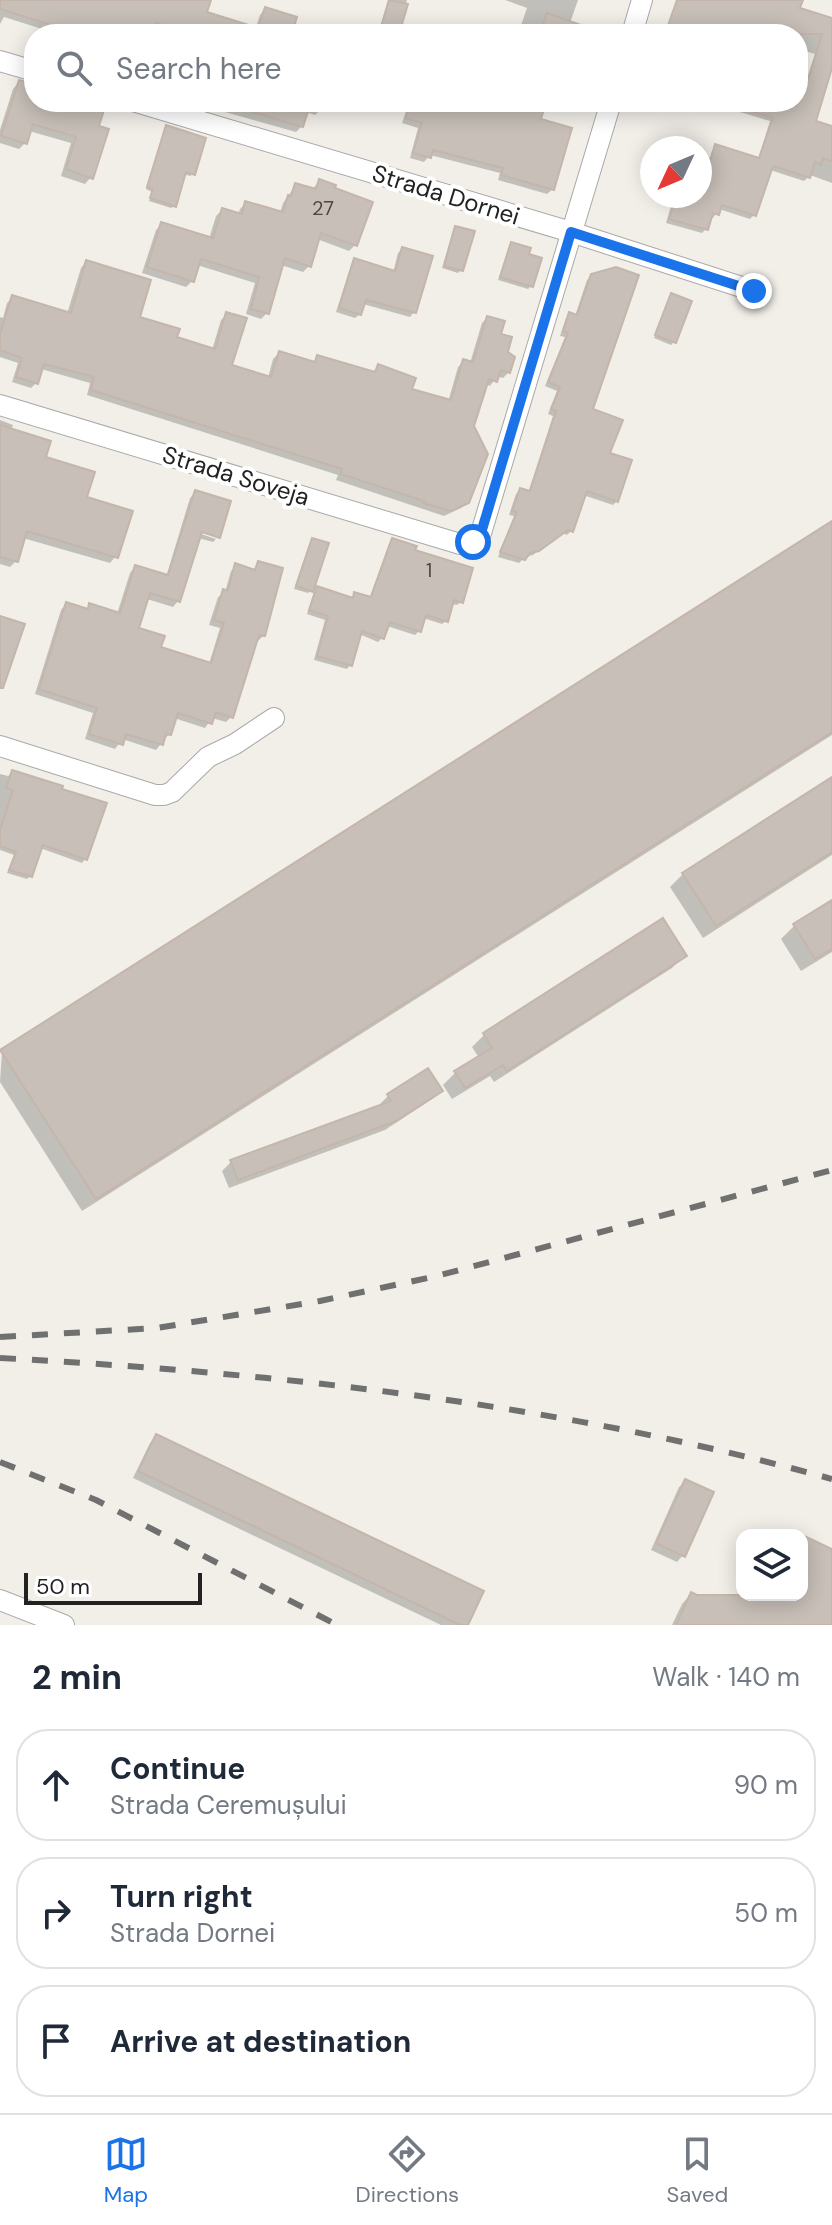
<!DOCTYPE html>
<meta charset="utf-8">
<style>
body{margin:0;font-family:"DM Sans",sans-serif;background:#f6f6f7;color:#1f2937}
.controls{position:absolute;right:24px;bottom:24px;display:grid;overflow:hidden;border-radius:16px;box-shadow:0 4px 20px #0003}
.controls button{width:72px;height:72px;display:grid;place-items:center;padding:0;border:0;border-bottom:2px solid #e0e1e3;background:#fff;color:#1f2937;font:40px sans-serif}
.compass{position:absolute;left:640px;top:136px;width:72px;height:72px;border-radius:50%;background:#fff;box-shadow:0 4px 20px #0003;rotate:226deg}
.scale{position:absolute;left:24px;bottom:20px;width:178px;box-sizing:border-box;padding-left:8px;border:4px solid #222;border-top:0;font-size:22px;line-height:28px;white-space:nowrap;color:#222;-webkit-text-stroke:6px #fff;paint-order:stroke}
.stop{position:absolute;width:24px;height:24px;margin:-18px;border:6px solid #1a73e8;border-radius:50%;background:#fff}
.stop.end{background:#1a73e8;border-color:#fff;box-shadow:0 2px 8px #0008}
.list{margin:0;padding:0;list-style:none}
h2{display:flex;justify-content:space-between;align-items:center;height:104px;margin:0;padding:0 32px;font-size:34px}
h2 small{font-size:26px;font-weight:400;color:#747a83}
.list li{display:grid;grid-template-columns:52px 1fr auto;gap:24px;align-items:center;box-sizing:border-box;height:112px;margin:0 16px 16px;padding:0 16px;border:2px solid #e0e1e3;border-radius:32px}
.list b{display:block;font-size:30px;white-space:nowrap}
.list p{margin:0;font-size:26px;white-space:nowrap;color:#747a83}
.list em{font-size:26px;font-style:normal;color:#747a83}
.icon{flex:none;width:44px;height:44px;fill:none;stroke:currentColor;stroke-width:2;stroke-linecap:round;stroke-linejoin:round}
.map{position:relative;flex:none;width:832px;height:1625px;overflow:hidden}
.search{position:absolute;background:#fff;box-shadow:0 4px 20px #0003;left:24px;right:24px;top:24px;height:88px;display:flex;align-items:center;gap:20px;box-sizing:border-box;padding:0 28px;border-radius:32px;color:#747a83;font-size:30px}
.sheet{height:488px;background:#fff}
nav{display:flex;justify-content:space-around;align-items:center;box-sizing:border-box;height:112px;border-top:2px solid #e0e1e3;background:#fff;font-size:22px;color:#747a83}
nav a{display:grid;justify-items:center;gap:4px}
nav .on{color:#1a73e8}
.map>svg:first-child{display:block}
.shadow{fill:#0003}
.building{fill:#c7bfb8;stroke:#c4b6ab;stroke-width:2}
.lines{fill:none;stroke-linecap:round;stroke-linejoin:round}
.minor-casing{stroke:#a9a9a9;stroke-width:22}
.minor{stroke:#fff;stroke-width:20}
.rail{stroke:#707070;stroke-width:6;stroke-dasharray:16 16;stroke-linecap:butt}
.route{stroke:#1a73e8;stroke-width:10}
.labels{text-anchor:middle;stroke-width:8;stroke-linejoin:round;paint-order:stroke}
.number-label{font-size:20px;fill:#4b4948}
.street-label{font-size:24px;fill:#222;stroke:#fff}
</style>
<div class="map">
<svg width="832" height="1625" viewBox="0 0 832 1625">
<rect width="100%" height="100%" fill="#f2efe9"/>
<g class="shadow">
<polygon points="0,0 208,0 204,14 255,30 260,15 265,9 291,30 304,34 170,34 152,28 150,34 58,34 4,17 0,24"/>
<polygon points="388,0 407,0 397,34 378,34"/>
<polygon points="505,0 578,0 570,23 590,34 524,34 525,30 520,28 527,8"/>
<polygon points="718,0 801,0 798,10 832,21 832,61 813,122 832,129 832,183 810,175 804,181 770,170 754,215 750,219 719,209 713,218 709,217 706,229 702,233 666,223 674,196 700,196 700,158 709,160 712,151 716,147 758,159 770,121 706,102 798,102 798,97 801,97 815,54 798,49 798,34 707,34"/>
<polygon points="19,82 34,85 34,102 78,102 97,128 91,177 85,184 61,176 71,143 29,131 25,143 19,149 0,143 0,130 13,89"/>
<polygon points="216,102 323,102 321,109 315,115 306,112 302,126 296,132 225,112 227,105"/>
<polygon points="409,102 544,102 538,120 553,189 547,194 498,180 500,173 430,155 424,162 410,158 418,128 402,123"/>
<polygon points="167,128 193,174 190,176 184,174 174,206 171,208 149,201 152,192 146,189 164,130"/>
<polygon points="319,181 333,189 355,245 349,251 317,239 309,266 303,272 281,265 267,313 261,319 246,314 255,283 197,265 192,281 186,287 142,273 156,230 162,224 209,239 216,216 222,210 238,215 240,209 246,203 280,213 283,203 296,185 312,190"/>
<polygon points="456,228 461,270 458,273 442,268 453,231"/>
<polygon points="511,244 531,286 528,289 498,280 509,247"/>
<polygon points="403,249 414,312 410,317 363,304 360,314 355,318 336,312 351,265 355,261 393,273 398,253"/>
<polygon points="86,262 138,318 175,338 212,350 221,320 227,314 230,367 268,378 273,359 279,353 312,363 318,357 372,373 378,367 410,391 448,402 458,367 464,361 470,363 482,323 487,318 499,335 505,353 509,372 503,378 497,376 490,386 485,384 472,426 467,502 461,508 444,516 336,480 338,475 87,395 90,383 41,369 36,383 31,388 12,382 18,363 0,357 0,317 3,318 7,303 13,297 67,314 81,268"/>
<polygon points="592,276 591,411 608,454 617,501 613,505 583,495 571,531 567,535 562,533 533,555 525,557 519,563 498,557 514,516 509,515 516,494 521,490 528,493 553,416 548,414 557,391 545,386 565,337 560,336 566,318 570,314 575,316 587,280"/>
<polygon points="672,295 674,342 671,345 654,338"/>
<polygon points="0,420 13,425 11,430 85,498 116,556 110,563 23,538 16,561 10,567 0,564"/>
<polygon points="196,492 229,503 218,537 193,527 192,531 216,539 213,542 198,538 178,601 173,607 147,599 137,629 162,637 158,649 209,664 220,628 209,625 218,597 225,592 231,571 236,566 252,571 258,564 281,570 264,635 258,641 255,640 231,717 226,722 212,718 205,728 174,718 169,734 156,750 122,739 115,749 85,739 93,713 35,694 61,610 66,604 85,611 90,606 117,614 130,573 135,567 166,577 190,498"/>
<polygon points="832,524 832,735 82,1211 0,1082 2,1051"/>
<polygon points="312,540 311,591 308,593 294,589 310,543"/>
<polygon points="393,540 413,552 461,602 457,605 451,604 446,621 442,624 423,618 419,631 415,635 387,626 382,638 378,642 359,634 350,665 347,669 314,660 325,620 307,614 314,592 318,589 350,599 355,595 369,599 389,544"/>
<polygon points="13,772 59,791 105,805 85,859 82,863 40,848 30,876 27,879 7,873 14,855 0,850 0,774 8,776"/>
<polygon points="832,779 832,855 703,938 670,887 683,874"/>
<polygon points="832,902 832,952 801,971 781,939 794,926"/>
<polygon points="684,956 672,968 494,1082 490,1076 452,1099 443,1085 456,1072 479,1058 472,1047 484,1035"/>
<polygon points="427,1070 441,1091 432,1099 385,1130 229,1188 222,1171 231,1162 380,1107 379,1105 388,1096"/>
<polygon points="156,1436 466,1625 441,1625 133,1478 150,1443"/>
<polygon points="686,1481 683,1555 677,1562 651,1550 679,1487"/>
<polygon points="802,1537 832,1551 832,1625 672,1625 682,1604 691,1594 747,1620 758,1595 802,1595"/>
</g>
<g class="building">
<polygon points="0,0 211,0 207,12 258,28 265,7 297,17 292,34 191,34 156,23 153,34 79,34 0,9"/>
<polygon points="389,0 408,4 399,34 379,34"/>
<polygon points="677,0 803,0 800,8 832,18 832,68 816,121 832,126 832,161 823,158 821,165 815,162 810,178 773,166 756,216 722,205 719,215 713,213 708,230 669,219 676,196 700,196 700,156 711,159 715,144 759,158 773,118 737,107 738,102 798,102 798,94 803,96 822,34 665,34"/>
<polygon points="547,13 598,31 597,34 539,34"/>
<polygon points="19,80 34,84 34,102 78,102 104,110 99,126 109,129 93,179 66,169 76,137 33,124 27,144 1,136"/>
<polygon points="237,102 311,102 303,127 236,107"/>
<polygon points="411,102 546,102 541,119 572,128 554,190 501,175 503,168 433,150 431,158 413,153 422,123 406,118"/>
<polygon points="166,125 206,138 195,175 186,172 176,207 150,198 153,189 147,187"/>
<polygon points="319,179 336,185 335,188 373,202 357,246 321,233 311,267 285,258 269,314 251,309 259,277 201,259 194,282 147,267 161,222 213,238 222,208 242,214 245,201 283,212 288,195 291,196 295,183 316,189"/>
<polygon points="455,226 475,231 463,271 444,266"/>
<polygon points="511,242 531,248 529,254 542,258 533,287 500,277"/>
<polygon points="402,247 433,256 416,313 366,300 361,315 339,308 354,258 395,271"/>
<polygon points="86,260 151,280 140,317 180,329 177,337 215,349 226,312 247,318 232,365 271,377 279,351 315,362 317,355 375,372 378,364 416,378 412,389 451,400 463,359 473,362 487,316 505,321 501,334 512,337 508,352 515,357 510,373 501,370 497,382 489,379 474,426 488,454 469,503 451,511 423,503 424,501 341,474 342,469 91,390 94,377 44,364 38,384 16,377 22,358 0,350 0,334 12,295 71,313"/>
<polygon points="616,267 639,275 593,409 623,420 610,453 632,460 618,502 587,491 573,532 568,530 539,551 530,553 525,560 500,552 517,512 512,511 520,488 530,491 556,411 551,409 560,387 548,382 568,333 563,331 569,312 577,315 591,274"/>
<polygon points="671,293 692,301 676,343 655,335"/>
<polygon points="0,425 51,441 46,457 95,472 87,497 133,511 118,558 27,531 18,562 0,557"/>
<polygon points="195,490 231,501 220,538 202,532 180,602 150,593 139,628 165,636 161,647 211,663 224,623 214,620 223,589 228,591 235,563 255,570 258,561 283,568 265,636 259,635 233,718 216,712 212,724 178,713 171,735 166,734 163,745 126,734 123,745 89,734 97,708 39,689 66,602 88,609 89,603 120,613 135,565 168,575"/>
<polygon points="832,521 832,732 96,1199 0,1050"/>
<polygon points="312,538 329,543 313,592 296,586"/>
<polygon points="392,538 417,546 415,550 473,568 463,603 454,600 448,622 426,615 421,632 390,622 384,639 362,631 352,666 317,656 328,616 309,610 317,586 353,598 354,592 371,597"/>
<polygon points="0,616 25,624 3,688 0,688"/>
<polygon points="12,770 63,786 62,789 107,803 87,860 43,845 32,877 9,870 16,852 0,846 0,830 13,790 6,788"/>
<polygon points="832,777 832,852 716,926 682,873"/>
<polygon points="832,900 832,949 815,959 793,924"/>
<polygon points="663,918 687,956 507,1071 503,1065 465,1088 454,1071 492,1048 483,1033"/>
<polygon points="428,1068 443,1091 396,1121 238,1180 230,1160 391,1101 387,1094"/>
<polygon points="156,1434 484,1591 468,1625 460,1625 138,1471"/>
<polygon points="685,1479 714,1492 685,1557 656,1543"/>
<polygon points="802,1535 832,1549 832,1625 676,1625 691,1592 697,1595 802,1595"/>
</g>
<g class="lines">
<g class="minor-casing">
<g id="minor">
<polyline points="632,34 642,0"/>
<polyline points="0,61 34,71"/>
<polyline points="136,102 571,232 754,291"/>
<polyline points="0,405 460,544 473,542 481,533 611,102"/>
<polyline points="0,746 155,795 164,795 172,792 208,757 235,744 274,718"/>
<polyline points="0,1600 64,1625"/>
</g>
</g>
<use href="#minor" class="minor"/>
<g class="rail">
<polyline points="0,1337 157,1328 320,1301 437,1276 832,1170"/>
<path d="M0,1358C280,1373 561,1404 832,1479"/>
<polyline points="0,1462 96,1500 337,1625"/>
</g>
</g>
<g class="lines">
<polyline class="route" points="473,542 481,533 571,232 754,291"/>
</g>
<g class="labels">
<g class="number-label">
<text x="323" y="215">27</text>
<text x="429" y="577">1</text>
</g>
<g class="street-label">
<text transform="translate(446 195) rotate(17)" y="8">Strada Dornei</text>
<text transform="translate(236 476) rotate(17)" y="8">Strada Soveja</text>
</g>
</g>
</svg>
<div class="controls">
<button><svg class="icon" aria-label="layers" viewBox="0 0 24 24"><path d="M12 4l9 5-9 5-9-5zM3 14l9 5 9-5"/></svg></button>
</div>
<svg class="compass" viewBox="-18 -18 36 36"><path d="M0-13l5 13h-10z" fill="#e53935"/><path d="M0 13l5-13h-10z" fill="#747a83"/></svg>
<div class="scale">50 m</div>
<div class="stop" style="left:473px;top:542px"></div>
<div class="stop end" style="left:754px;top:291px"></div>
<div class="search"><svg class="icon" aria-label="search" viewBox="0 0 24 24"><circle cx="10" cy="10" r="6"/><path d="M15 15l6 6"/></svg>Search here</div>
</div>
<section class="sheet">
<h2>2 min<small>Walk · 140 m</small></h2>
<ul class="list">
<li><svg class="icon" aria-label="ahead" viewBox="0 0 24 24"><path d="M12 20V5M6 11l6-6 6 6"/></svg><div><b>Continue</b><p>Strada Ceremușului</p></div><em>90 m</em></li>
<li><svg class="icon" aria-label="right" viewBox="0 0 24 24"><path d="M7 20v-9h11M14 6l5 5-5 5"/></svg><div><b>Turn right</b><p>Strada Dornei</p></div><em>50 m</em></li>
<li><svg class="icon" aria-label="arrive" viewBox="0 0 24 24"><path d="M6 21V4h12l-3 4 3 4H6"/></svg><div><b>Arrive at destination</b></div></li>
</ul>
</section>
<nav>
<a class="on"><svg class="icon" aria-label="map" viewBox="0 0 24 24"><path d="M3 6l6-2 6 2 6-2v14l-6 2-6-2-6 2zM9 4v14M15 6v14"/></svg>Map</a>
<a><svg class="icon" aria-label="directions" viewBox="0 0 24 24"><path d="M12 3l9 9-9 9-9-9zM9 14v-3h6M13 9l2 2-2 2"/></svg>Directions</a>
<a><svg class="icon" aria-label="saved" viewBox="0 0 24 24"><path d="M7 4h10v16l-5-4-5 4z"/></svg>Saved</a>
</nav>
